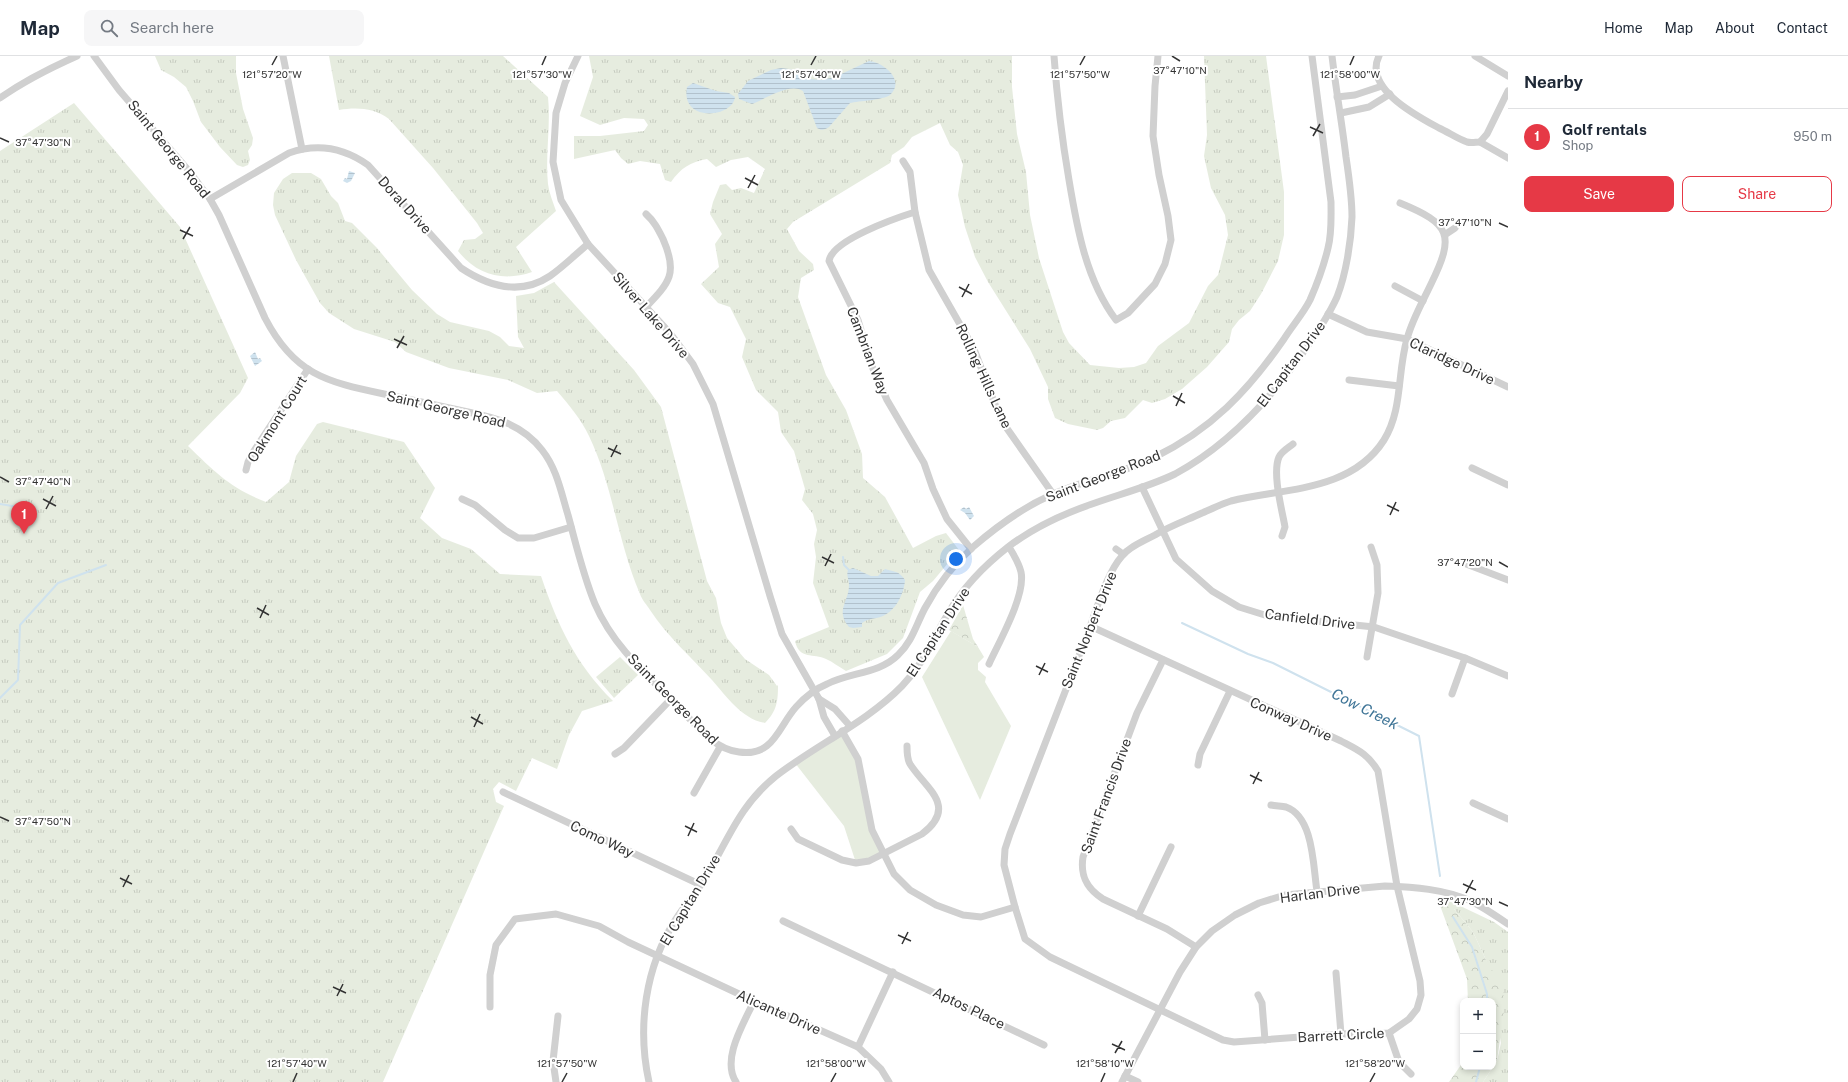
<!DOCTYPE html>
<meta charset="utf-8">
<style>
body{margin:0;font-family:"Public Sans",sans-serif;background:#f6f6f7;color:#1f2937}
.controls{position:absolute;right:12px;bottom:12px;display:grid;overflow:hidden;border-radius:8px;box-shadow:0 2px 6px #0003}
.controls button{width:36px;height:36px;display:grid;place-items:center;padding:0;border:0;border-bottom:1px solid #e0e1e3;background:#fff;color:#1f2937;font:20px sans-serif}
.you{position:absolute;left:956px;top:503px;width:14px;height:14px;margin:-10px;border:3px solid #fff;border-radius:50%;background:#1a73e8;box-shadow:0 0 0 6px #1a73e833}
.badge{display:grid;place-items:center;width:26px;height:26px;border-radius:50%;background:#e63946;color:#fff;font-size:13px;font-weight:700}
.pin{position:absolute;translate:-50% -33px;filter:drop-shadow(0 1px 2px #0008)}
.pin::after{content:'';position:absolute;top:21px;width:14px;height:12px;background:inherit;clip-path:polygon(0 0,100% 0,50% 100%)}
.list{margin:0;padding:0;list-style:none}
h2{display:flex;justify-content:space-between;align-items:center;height:52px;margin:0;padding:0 16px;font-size:17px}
h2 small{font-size:13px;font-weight:400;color:#747a83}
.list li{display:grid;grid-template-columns:26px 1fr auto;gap:12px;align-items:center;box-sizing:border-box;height:56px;padding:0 16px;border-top:1px solid #e0e1e3}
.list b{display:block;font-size:15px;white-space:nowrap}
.list p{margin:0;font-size:13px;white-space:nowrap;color:#747a83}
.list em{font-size:13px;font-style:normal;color:#747a83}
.actions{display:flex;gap:8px;padding:12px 16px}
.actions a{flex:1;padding:9px 0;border:1px solid #e63946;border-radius:8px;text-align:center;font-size:14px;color:#e63946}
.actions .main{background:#e63946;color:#fff}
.icon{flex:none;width:22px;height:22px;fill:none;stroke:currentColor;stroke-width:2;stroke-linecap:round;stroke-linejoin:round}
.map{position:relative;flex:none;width:1508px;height:1026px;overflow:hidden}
header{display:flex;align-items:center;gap:24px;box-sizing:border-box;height:56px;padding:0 20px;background:#fff;border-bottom:1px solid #e0e1e3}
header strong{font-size:19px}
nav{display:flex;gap:22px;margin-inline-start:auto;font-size:14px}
.search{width:280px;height:36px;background:#f6f6f7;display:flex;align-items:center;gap:10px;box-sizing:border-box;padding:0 14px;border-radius:8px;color:#747a83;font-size:15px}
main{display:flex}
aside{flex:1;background:#fff}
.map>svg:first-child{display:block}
.grass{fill:url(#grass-tufts)}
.forest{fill:url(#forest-crowns)}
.green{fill:#e6ecdf}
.water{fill:url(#water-rules)}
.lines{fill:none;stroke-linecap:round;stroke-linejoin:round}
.stream{stroke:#cfe2ee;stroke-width:2}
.minor{stroke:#d0d0d0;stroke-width:7}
.ticks{fill:none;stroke:#333;stroke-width:1.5}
.labels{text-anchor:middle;stroke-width:4;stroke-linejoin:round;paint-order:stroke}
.street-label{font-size:14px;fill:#333;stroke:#fff}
.water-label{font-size:15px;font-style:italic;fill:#3f7597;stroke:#fff}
.ticks-label{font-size:10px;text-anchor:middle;fill:#333;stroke:#fff;stroke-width:4;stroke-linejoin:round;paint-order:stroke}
</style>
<header>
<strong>Map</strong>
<div class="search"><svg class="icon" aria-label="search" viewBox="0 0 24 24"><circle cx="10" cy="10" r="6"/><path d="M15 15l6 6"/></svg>Search here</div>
<nav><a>Home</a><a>Map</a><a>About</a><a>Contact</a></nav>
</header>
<main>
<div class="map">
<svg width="1508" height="1026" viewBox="0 0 1508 1026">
<defs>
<pattern id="grass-tufts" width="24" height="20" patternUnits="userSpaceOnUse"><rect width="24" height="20" fill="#e6ecdf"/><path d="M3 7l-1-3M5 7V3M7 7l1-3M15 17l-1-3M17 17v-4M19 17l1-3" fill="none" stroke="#c6cbc0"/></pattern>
<pattern id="forest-crowns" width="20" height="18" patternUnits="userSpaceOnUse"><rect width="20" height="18" fill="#e6ecdf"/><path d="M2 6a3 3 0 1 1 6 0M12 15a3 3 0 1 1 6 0" fill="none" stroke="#c6cbc0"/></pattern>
<pattern id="water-rules" width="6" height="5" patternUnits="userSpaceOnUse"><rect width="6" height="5" fill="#cfe2ee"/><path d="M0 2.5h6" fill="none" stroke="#b2c2cd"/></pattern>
</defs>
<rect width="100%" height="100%" fill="#fff"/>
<g class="grass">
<polygon points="155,0 236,0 236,17 243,53 253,82 252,89 248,95 250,104 248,109 243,111 237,109 220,91 201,66 193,45 186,31 174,21 161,14"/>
<path d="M329,0H503L548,41C551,70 545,99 548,128C549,137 553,146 556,155L516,191L532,216C503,226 477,219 458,195L464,184L475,183L483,177L477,167L433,112L389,63C374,52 357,51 339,54Z"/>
<path d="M589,0H1012V31L1017,78L1026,116L1030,159L1039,202L1063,276L1069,287L1090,309L1119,312L1134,311L1146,307L1158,290L1189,267L1208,230L1218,219L1228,179L1225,159L1211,132L1204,100L1207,79L1204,0H1266L1284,136V179L1278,205L1261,238L1250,255L1239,264L1232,273L1229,286L1207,311L1182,333L1165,343L1152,347L1143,344L1125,362L1111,365L1103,372L1097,374L1068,368L1055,362L1048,343V331L1030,293L988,226L975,201L965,171L958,139L963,109L958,96L950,89L940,67L912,81L904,91L892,99L890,107L793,166L787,173L799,195L813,208L814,214L801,222L798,241L826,319L846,354L862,398L863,422L885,441L913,492L936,480L946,477L959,494L933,525L920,536L903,582L887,598L846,615C839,611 833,606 826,603C814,597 799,604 795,585L829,571L813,527L816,501L814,488L817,474L813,458L802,444L805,433L794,395L781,376L778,356L756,334L742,301L746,283L730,251L718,247L701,228L719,211L715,188L722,178L710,158L713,146L720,129L726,128L732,134L741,132L754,137L765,113L748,101L731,104L716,111L707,103C690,106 681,112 671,126L665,124L660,108L640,105L628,108L621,102L615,94L574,103V80H600L644,75L648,69L644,63L624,62L600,69L580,60L593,21Z"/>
<path d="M74,47L180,171L248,322L240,337L188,390C215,416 230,432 266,446L289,426L296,400L317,368L323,366L404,386L435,432L420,462L442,482L471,493L500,518L541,520C558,570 575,607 613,645L582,655L569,679L557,713L532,702L516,735L499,726L493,733L496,746L504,750L383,1026H0V95Z"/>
<path d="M292,117H311L321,123L331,140L338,147L345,165L352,167L377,192L412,234L437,258L450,266L489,275L500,281L509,290L524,292L518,281L516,240L534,237L554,226L634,314L661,351L707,525L716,542L721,567L727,582L745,603L769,619L777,630L778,629C778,645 777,655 765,667C742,663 727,641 712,624C691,601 667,580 650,554C647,549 642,544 640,538C618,487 613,430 589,380C581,363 569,349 557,335L537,337L508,324L449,312L406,296L395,286L354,273L329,257L320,247L296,204L275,159L273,149L274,137L283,123Z"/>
<polygon points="620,601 638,619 614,642 596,621"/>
<polygon points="1454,847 1494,866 1508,876 1508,1026 1483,1026 1497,1005 1501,987 1486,904 1473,876 1454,853"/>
</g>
<g class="forest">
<polygon points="963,549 973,583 978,591 949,574"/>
<polygon points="1438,844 1445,844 1454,847 1454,853 1473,876 1486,904 1503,932 1504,954 1497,1005 1483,1026 1449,1026 1463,1006 1463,1011 1493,1011 1493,945 1468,945 1467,923"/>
</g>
<g class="green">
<polygon points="951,575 978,591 984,601 978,607 978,614 986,621 985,626 1011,670 980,744 922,621"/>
<circle cx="611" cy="620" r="4.5"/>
<polygon points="842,675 858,703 872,774 883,798 856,807 844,770 795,707"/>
</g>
<g class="water">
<path d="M869,5C883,6 906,24 890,39C883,44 859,45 850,47L829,71C824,74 822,75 817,72L803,35C790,26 765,43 752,48L739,43L738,38L748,25L771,14L781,12L789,13L803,17L810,23L821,24L835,21Z"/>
<path d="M693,27L716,35L729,37L735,41C733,62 680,67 687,31Z"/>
<polygon points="349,115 355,117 351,125 347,127 343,125 345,122 347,123"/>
<polygon points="255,296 258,303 260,302 262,305 255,310 250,300"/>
<polygon points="964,451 966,453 969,451 974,460 970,464 965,457 960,454"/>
<path d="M853,512L871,520H878L885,513C895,516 899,515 905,524C904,538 896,554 883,560C876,563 868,562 862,567V571L853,572L849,571C835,554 849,546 849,529C849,523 846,520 848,514Z"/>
</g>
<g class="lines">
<g class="stream">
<polyline points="0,448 36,454"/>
<polyline points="843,501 844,509 850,515"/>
<polyline points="1182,567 1248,598 1273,607 1419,680 1440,820"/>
<polyline points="0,642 18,624 20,569 58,527 106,509"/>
<polyline points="1453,861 1472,891 1487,938 1487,945"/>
<polyline points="1476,1026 1480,1011"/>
</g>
<g class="minor">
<path d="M94,0L119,34L189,115L210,143L219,159L265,262C294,318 326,326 384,338C412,344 440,350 468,356C497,362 523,369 542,394C557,413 561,436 568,459C576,488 583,519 595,548C613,590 647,619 678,650C695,668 713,693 739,696C774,701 778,671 796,651C804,642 815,633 827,628C850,616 879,618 898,599C912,586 916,569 925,552C937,530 954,508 973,491C996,471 1022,452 1051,439C1083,424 1121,418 1153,402C1211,374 1248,335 1284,283C1292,270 1303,258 1310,244C1317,228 1324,209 1328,192C1332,177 1331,161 1331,146L1312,0"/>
<polyline points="283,0 302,93"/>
<polyline points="578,0 565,27 556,57 553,106 561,144 588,188 670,277 693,308 713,348 770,540 782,578 819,643 824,661 835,680"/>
<path d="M1054,0C1057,42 1062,83 1069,124C1077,172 1086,224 1116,264L1128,257L1155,228L1165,208L1171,184L1168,160L1159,119L1153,80L1155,30L1158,0"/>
<path d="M1379,0C1363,32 1417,60 1439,72C1448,76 1458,83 1467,86C1471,87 1476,86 1480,86L1487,78L1508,35"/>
<polyline points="1475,0 1508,20"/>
<polyline points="1337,41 1355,39 1382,30"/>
<path d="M0,42C24,25 50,12 77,0"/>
<polyline points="1341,57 1369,51 1390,38"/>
<polyline points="1480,86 1508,102"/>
<polyline points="903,105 910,116 915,156 929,214 974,293 1001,364 1053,438"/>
<path d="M210,143L289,97C317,87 344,92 368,109L461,212C488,230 520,240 550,220C563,211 575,199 588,188"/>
<path d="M915,156C896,162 832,184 829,205L858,264L871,308L887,344L924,407L933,433L947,463L971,493"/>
<path d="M646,158C654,165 658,173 663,183C678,217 670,226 646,251"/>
<polyline points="1446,178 1455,172"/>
<polyline points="1395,230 1423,245"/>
<polyline points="1328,258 1367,276 1407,283 1508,331"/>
<polyline points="1349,324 1399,330"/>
<polyline points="1472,412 1508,429"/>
<polyline points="246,414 248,406 252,398 308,313"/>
<polyline points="1142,431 1176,503 1212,535 1239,551 1268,560 1374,571 1465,602 1508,620"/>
<polyline points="462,443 475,449 505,474 518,482 534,482 571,471"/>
<path d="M1282,480L1285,471C1282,454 1272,417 1279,401C1282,395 1288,392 1293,388"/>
<polyline points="1116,493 1123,498"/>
<polyline points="1461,506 1508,524"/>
<path d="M1090,570L1341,685C1358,694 1368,698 1378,715L1397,830L1420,925L1421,939L1417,953L1409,963L1389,977L1341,978L1234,986L1223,984L1050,901L1025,883L1015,851L1004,809L1005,793L1010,778C1036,712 1061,645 1087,579C1096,556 1106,518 1122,500C1130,490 1144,485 1155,479C1170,470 1187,464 1202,457C1212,453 1221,448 1231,445C1283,432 1351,436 1384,384C1403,353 1397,317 1407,283C1412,264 1423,245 1431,228C1455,179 1451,168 1400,147"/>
<polyline points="1367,601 1378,537 1377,509 1371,491"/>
<path d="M1163,604L1137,657L1083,801C1080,820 1087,833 1103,843L1167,873L1196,891"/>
<path d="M989,608C999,586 1026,539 1021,516C1019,507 1014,499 1009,491"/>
<polyline points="1452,638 1465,602"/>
<polyline points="819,643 835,653 850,670"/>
<polyline points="842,675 858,703 872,774 894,818 910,834 936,849 963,859 981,861 1015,851"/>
<polyline points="615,698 624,692 671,643"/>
<polyline points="1198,709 1200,698 1230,635"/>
<polyline points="503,736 701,829"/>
<polyline points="694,737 720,691"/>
<polyline points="1473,747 1508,763"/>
<path d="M1271,749C1276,750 1282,750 1286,751C1314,761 1313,811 1317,835"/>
<path d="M791,773L798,783L842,804L856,807L869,805L922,778C959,750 925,732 910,708C907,703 907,696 907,690"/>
<polyline points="1138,860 1171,791"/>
<polyline points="783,865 1044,989"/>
<polyline points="1336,917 1341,978"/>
<polyline points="1258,939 1262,947 1265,984"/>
<polyline points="490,951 490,919 496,889 515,863 556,858 599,870 628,886 754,945 858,991 881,1013 889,1026"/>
<polyline points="1389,977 1399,1006 1411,1018"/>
<polyline points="858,991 893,916"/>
<polyline points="1125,1020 1138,1026"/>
<polyline points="556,1026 553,1005 558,960"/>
<path d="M649,1026C637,971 645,911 676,863C685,848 698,835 707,819C729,782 740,749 776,720C816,689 867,666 902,630C926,605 932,583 949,556C964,530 985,509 1008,491C1033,472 1063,458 1092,448C1120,438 1148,431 1175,418C1227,390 1268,346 1302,298C1315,280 1328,261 1337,241C1346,218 1351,186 1352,161C1352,141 1349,121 1346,101C1342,67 1336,34 1332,0"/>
<path d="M736,1026C721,1003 744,967 754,945"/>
<path d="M1122,1026L1180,916L1196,891L1212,875L1235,859L1259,847L1285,839L1385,830C1414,831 1444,833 1471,845C1483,851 1496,860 1508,868"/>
</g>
</g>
<path class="ticks" d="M1172,0L1180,5M272,9L277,0M542,9L546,0M811,9L816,0M1080,9L1085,0M1350,9L1354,0M1310,71L1323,77M1313,80L1320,68M0,82L9,86M745,122L758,129M748,132L755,119M1499,167L1508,171M180,174L193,180M183,183L190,171M959,231L972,238M962,241L969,228M394,283L407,289M397,292L404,280M1173,340L1185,347M1176,350L1182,337M608,392L621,398M611,401L617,389M0,421L9,426M43,443L56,450M1387,449L1399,455M46,453L53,440M1390,459L1396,446M822,501L834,507M1499,506L1508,511M825,510L831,498M257,552L269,559M260,562L266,549M1036,610L1048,616M1039,619L1045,607M471,661L483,668M474,671L480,658M1250,719L1262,725M1253,728L1259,716M0,761L9,765M685,770L697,776M688,780L694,767M120,822L132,828M1463,828L1476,834M123,831L129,819M1466,837L1473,824M1499,846L1508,850M898,879L911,885M902,888L908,876M333,931L346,937M337,940L343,928M1112,988L1125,994M1115,997L1122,985M293,1026L297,1017M562,1026L567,1017M831,1026L836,1017M1101,1026L1105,1017M1370,1026L1375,1017"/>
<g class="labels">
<g class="street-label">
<text transform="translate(169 93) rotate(51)" y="5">Saint George Road</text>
<text transform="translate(405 149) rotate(48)" y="5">Doral Drive</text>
<text transform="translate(651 259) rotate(49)" y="5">Silver Lake Drive</text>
<text transform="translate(868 295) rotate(69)" y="5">Cambrian Way</text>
<text transform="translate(1452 305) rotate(25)" y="5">Claridge Drive</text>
<text transform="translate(1291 308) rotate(-53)" y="5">El Capitan Drive</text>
<text transform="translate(984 320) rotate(65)" y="5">Rolling Hills Lane</text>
<text transform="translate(446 353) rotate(13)" y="5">Saint George Road</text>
<text transform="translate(277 363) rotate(-58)" y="5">Oakmont Court</text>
<text transform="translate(1103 420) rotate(-21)" y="5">Saint George Road</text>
<text transform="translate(1310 563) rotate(7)" y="5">Canfield Drive</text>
<text transform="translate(1089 574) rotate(-68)" y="5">Saint Norbert Drive</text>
<text transform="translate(938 576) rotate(-57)" y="5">El Capitan Drive</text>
<text transform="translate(673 643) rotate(45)" y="5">Saint George Road</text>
<text transform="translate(1291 663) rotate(24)" y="5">Conway Drive</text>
<text transform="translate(1106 740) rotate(-70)" y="5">Saint Francis Drive</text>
<text transform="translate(602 783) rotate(25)" y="5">Como Way</text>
<text transform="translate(1320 837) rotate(-7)" y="5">Harlan Drive</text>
<text transform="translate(690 844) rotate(-59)" y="5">El Capitan Drive</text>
<text transform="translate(969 952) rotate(26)" y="5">Aptos Place</text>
<text transform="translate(779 956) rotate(24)" y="5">Alicante Drive</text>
<text transform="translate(1341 979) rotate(-3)" y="5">Barrett Circle</text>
</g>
<g class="water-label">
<text transform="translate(1365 653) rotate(27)" y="5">Cow Creek</text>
</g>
</g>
<g class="ticks-label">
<text x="1180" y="18">37°47'10"N</text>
<text x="272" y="22">121°57'20"W</text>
<text x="542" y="22">121°57'30"W</text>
<text x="811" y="22">121°57'40"W</text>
<text x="1080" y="22">121°57'50"W</text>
<text x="1350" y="22">121°58'00"W</text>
<text x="43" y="90">37°47'30"N</text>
<text x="1465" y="170">37°47'10"N</text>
<text x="43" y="429">37°47'40"N</text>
<text x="1465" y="510">37°47'20"N</text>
<text x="43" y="769">37°47'50"N</text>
<text x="1465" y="849">37°47'30"N</text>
<text x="297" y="1011">121°57'40"W</text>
<text x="567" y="1011">121°57'50"W</text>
<text x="836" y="1011">121°58'00"W</text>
<text x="1105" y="1011">121°58'10"W</text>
<text x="1375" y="1011">121°58'20"W</text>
</g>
</svg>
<div class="controls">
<button>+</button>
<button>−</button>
</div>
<div class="you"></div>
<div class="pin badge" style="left:24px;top:478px">1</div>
</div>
<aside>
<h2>Nearby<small></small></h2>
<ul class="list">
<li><span class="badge">1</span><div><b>Golf rentals</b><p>Shop</p></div><em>950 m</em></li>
</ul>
<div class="actions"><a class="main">Save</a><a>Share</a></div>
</aside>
</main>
